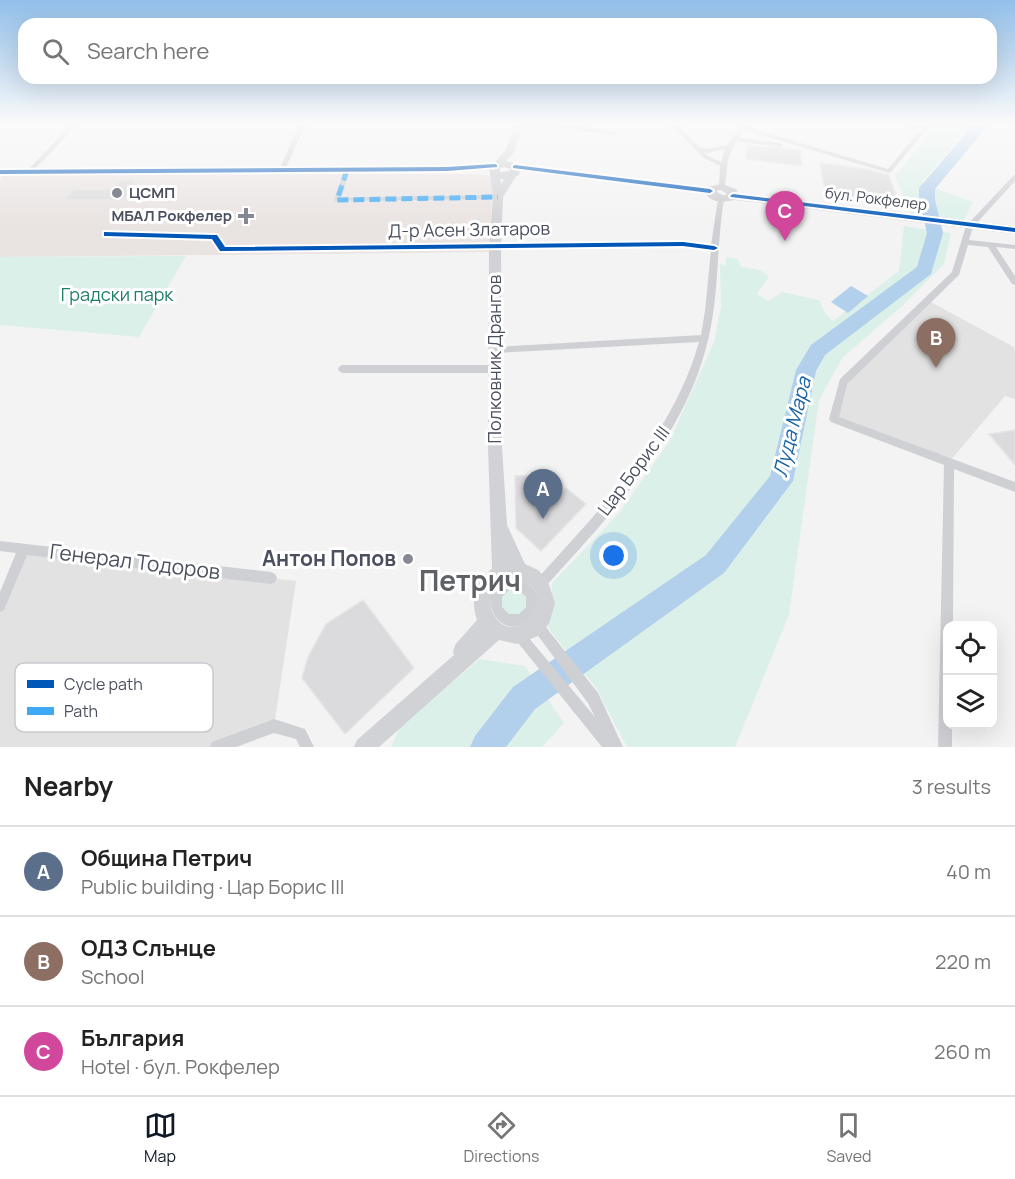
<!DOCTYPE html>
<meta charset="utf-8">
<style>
body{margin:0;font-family:Manrope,sans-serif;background:#f2f2f2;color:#222}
.controls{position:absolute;right:18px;bottom:18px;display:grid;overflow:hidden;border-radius:12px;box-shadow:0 6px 24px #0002}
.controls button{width:54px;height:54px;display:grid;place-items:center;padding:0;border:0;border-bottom:2px solid #e0e0e0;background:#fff;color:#222;font:30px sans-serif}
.you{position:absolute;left:614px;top:556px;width:21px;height:21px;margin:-15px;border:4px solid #fff;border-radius:50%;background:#1a73e8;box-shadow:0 0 0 9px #1a73e833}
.badge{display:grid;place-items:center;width:39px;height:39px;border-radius:50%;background:#111827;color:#fff;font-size:20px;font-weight:700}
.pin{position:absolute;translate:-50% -50px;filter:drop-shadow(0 2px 3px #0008)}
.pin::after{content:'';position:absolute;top:32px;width:21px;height:18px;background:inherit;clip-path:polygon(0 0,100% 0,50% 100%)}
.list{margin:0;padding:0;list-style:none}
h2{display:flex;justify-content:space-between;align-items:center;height:78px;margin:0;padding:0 24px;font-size:26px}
h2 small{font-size:20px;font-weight:400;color:#767676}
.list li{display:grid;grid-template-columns:39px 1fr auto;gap:18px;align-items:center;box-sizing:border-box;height:90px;padding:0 24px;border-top:2px solid #e0e0e0}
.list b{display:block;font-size:22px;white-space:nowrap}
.list p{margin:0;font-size:20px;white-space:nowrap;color:#767676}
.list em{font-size:20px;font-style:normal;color:#767676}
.icon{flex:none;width:33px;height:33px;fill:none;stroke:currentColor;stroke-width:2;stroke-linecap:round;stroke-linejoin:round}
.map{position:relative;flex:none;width:1015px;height:747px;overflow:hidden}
.search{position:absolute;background:#fff;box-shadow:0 6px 24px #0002;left:18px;right:18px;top:18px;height:66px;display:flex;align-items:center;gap:15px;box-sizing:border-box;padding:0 21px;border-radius:18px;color:#767676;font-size:22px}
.sheet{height:348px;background:#fff}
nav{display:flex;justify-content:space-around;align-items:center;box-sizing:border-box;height:84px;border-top:2px solid #e0e0e0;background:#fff;font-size:16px;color:#767676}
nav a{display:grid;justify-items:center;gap:3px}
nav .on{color:#111827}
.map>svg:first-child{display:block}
.education{fill:#e2e2e3}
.medical{fill:#e9e3e1}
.green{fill:#dbf0e9}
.water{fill:#b2cfeb}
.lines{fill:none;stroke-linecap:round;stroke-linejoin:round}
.river{fill:#b2cfeb;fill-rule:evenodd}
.building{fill:#dbdbdd;stroke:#e5e5e6;stroke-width:1.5}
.street{fill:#cfd0d4;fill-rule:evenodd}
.secondary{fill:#d1d2d5;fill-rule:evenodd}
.primary{fill:#cccdd0;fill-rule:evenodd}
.quiet{stroke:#3fa9f5;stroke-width:5;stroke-dasharray:11 5;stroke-linecap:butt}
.cycleway-casing{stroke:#fff;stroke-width:4}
.cycleway{fill:#0057b8;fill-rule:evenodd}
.poi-dot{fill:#868993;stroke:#fff;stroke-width:2}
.labels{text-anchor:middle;stroke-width:6;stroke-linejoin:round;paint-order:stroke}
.far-poi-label{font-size:15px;font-weight:bold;fill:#4b505f;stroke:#fff;text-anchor:start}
.far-street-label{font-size:15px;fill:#4b505f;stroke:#fff}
.street-label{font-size:18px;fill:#4b505f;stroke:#fff}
.park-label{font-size:18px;fill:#1f7d67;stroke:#fff}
.water-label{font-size:20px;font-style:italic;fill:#1862a5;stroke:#fff}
.near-poi-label{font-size:21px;font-weight:bold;fill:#4b505f;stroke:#fff;text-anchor:end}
.near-street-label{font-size:21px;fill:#4b505f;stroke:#fff}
.near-district-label{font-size:28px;font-weight:bold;fill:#5f6167;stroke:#fff}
.key{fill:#fff;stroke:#c9cacf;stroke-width:1.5}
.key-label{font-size:16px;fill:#4b505f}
</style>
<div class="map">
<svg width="1015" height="747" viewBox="0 0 1015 747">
<rect width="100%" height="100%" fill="#f4f3f3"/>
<g class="education">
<polygon points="927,300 1014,347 1015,354 1015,399 1005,396 949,462 834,419 843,382"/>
<polygon points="24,549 296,581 274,726 217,747 0,747 0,606"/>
</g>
<polygon class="medical" points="456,174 487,175 493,179 489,252 0,257 0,179 3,175"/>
<g class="green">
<polygon points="938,123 973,123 921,183 973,202 963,222 911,214 895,176"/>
<polygon points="904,226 951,233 944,264 901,307 843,357 819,400 789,615 735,747 627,747 596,688 548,628 552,583 619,513 669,442 714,342 721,307 720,264 726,266 726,257 738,259 741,267 760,270 769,276 757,294 768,301 782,292 819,300 825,313 833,321 899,271"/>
<polygon points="186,256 139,337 0,325 0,257"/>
<circle cx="514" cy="602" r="13"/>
<polygon points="480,659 525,666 564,723 542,747 391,747 401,724"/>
</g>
<polygon class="water" points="851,286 868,296 848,313 831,302"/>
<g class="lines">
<polygon class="river" points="975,123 990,123 935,189 935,200 943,233 931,274 825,355 816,371 793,481 724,573 535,709 506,747 470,747 475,736 513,687 706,555 770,476 796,370 811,345 917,267 927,233 919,200 919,188"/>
</g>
<g class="building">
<polygon points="747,145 800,150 802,166 747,159"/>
<polygon points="820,163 867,169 889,175 899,206 826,196"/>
<polygon points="120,180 137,180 132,186 167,186 161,196 126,196 123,200 64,200 74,189 113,189"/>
<polygon points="1015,430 1015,465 989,434"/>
<polygon points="541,475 543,511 566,488 586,504 541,551 516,528 515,476"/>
<polygon points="363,600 414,668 345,734 302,678 308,657 326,624"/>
</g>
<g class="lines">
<g class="street">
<polygon points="73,123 79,123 32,172 28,172 28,170"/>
<polygon points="300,123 306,123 285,170 280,171 279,170"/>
<polygon points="518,123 553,123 614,131 617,133 614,135 538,125 520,126 518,125"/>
<path d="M669,123H676L699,147L708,149L727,145L744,123H750L747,127L888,169L920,130L901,123H911L923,127L926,123H932L891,172L889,173L744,130L738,138L780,143L783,145L780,147L736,141L728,159L725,187L722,189L719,187L720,166L704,158ZM725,149L721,162L708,156L704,152L708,153Z"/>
<polygon points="347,168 350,170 341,198 498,195 501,197 498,199 335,201 334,200 344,170"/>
<polygon points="1015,175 1015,181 973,227 969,240 1015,245 1015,249 996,247 1015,276 1015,285 1012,284 988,247 968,245 959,275 847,384 839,417 1015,482 1015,492 954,469 953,626 948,626 948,724 952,724 952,747 938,747 944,465 831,422 829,419 840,379 952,272 966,226 1013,176"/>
<path d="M721,197L724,199C717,241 719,284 711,326C692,431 613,512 544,588L540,590L536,588L534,584L536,580C601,508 672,437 699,342L495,353L491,350L495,347L701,335L705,311L711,250L683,246L223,251H220L212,239L107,236L103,234L107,232L214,235H217L225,247L683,242L711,245L718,199Z"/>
<polygon points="342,365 495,365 498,367 499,369 498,371 495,373 342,373 339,371 338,369 339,367"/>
<polygon points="0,541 271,572 275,574 277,578 275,582 271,584 27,555 4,610 0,612 0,592 16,553 0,551"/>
<path d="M516,578C527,581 536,587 538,599C539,606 535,616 530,620C496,648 468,580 516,578ZM509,590H519L526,597V607L519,614H509L502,607V597Z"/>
<polygon points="537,619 541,621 598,693 623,747 602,747 515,639 513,635 515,631 519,629 523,631 595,717 588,703 533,629 531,625 533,621"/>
<polygon points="274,719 305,729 314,747 300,747 296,739 274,733 236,747 210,747 212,742"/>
</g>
<g class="secondary">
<polygon points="516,123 524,123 514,152 501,166 495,166 493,164 505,151"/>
<path d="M495,171L500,174L501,184L509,173L517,175L503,197L501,247L502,447L507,525L525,564L538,570L547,579L555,603L549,624L538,636L517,644L499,640L379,747H354L357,740L454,655L453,652L455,645L477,620C470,601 475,581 492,569L488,447L489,247L493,197L490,174ZM514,580C567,584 516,657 493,613C485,597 498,581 514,580Z"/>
</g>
<path class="primary" d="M503,160L516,164L707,187L722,184L736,189L738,193L1015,226V234L735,200C724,202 713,204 706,194L520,171L519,175L506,180L491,176L489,170L447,172L0,175V169L447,166L495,163ZM504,167L510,169V171L500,172V168ZM721,190L726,193V195H722L716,191Z"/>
<polyline class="quiet" points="347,170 337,200 498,197"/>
<g class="cycleway-casing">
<g id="cycleway">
<polygon points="495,164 497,165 497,167 447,171 0,174 0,170 447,167"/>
<polygon points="515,165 710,189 713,191 710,193 513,168 513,166"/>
<polygon points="733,194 1015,228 1015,232 731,197 730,196"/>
<polygon points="104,232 214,235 217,235 225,247 683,242 714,246 718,248 714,250 683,246 223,251 220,251 212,239 107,236 104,236"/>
</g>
</g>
<use href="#cycleway" class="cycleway"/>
</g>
<linearGradient id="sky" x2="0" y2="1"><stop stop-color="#92bfe9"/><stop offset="0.54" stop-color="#fafafa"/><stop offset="1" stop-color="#fafafa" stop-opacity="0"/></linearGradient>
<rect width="1015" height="228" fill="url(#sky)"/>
<g class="poi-dot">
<circle cx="117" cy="193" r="6"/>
<path d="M243 207h6v6h6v6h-6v6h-6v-6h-6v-6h6z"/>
<circle cx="408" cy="559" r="6"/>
</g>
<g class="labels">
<g class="far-poi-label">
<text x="129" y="198">ЦСМП</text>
<text x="232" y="221" text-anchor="end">МБАЛ Рокфелер</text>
</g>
<g class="far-street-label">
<text transform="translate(876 199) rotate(7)" y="5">бул. Рокфелер</text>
</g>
<g class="street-label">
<text transform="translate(469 230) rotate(-1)" y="6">Д-р Асен Златаров</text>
<text transform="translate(495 359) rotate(-90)" y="6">Полковник Дрангов</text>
<text transform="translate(634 471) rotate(-53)" y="6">Цар Борис III</text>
</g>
<g class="park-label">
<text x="117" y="301">Градски парк</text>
</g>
<g class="water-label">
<text transform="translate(792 427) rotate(-76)" y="7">Луда Мара</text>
</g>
<g class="near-poi-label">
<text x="396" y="566">Антон Попов</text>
</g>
<g class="near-street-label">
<text transform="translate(135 562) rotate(7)" y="7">Генерал Тодоров</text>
</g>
<g class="near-district-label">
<text x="470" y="591">Петрич</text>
</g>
</g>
<rect x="15" y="663" width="198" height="69" rx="9" class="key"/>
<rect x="27" y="680" width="27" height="8" fill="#0057b8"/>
<rect x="27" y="707" width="27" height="8" fill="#3fa9f5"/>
<g class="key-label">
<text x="64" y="690">Cycle path</text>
<text x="64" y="717">Path</text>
</g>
</svg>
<div class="controls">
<button><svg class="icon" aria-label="locate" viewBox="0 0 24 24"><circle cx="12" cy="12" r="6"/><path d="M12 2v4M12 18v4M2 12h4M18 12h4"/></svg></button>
<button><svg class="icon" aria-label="layers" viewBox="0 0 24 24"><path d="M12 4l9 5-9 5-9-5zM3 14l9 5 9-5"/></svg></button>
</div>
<div class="you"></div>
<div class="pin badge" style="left:543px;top:519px;background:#5c6f8a">A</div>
<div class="pin badge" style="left:936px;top:368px;background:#8d6e63">B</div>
<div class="pin badge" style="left:785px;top:241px;background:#d1479c">C</div>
<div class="search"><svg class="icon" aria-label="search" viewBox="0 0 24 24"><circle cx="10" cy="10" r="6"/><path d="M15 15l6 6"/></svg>Search here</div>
</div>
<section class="sheet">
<h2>Nearby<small>3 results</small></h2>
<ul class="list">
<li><span class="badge" style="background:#5c6f8a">A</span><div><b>Община Петрич</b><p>Public building · Цар Борис III</p></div><em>40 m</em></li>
<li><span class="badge" style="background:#8d6e63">B</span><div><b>ОДЗ Слънце</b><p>School</p></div><em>220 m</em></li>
<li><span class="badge" style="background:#d1479c">C</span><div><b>България</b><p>Hotel · бул. Рокфелер</p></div><em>260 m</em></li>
</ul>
</section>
<nav>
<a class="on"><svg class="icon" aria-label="map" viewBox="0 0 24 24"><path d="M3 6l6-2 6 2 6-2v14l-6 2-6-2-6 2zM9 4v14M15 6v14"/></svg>Map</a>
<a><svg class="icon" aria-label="directions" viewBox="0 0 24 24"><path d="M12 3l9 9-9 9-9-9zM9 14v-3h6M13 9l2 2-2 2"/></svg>Directions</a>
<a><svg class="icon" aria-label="saved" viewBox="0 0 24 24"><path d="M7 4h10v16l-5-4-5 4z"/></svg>Saved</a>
</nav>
